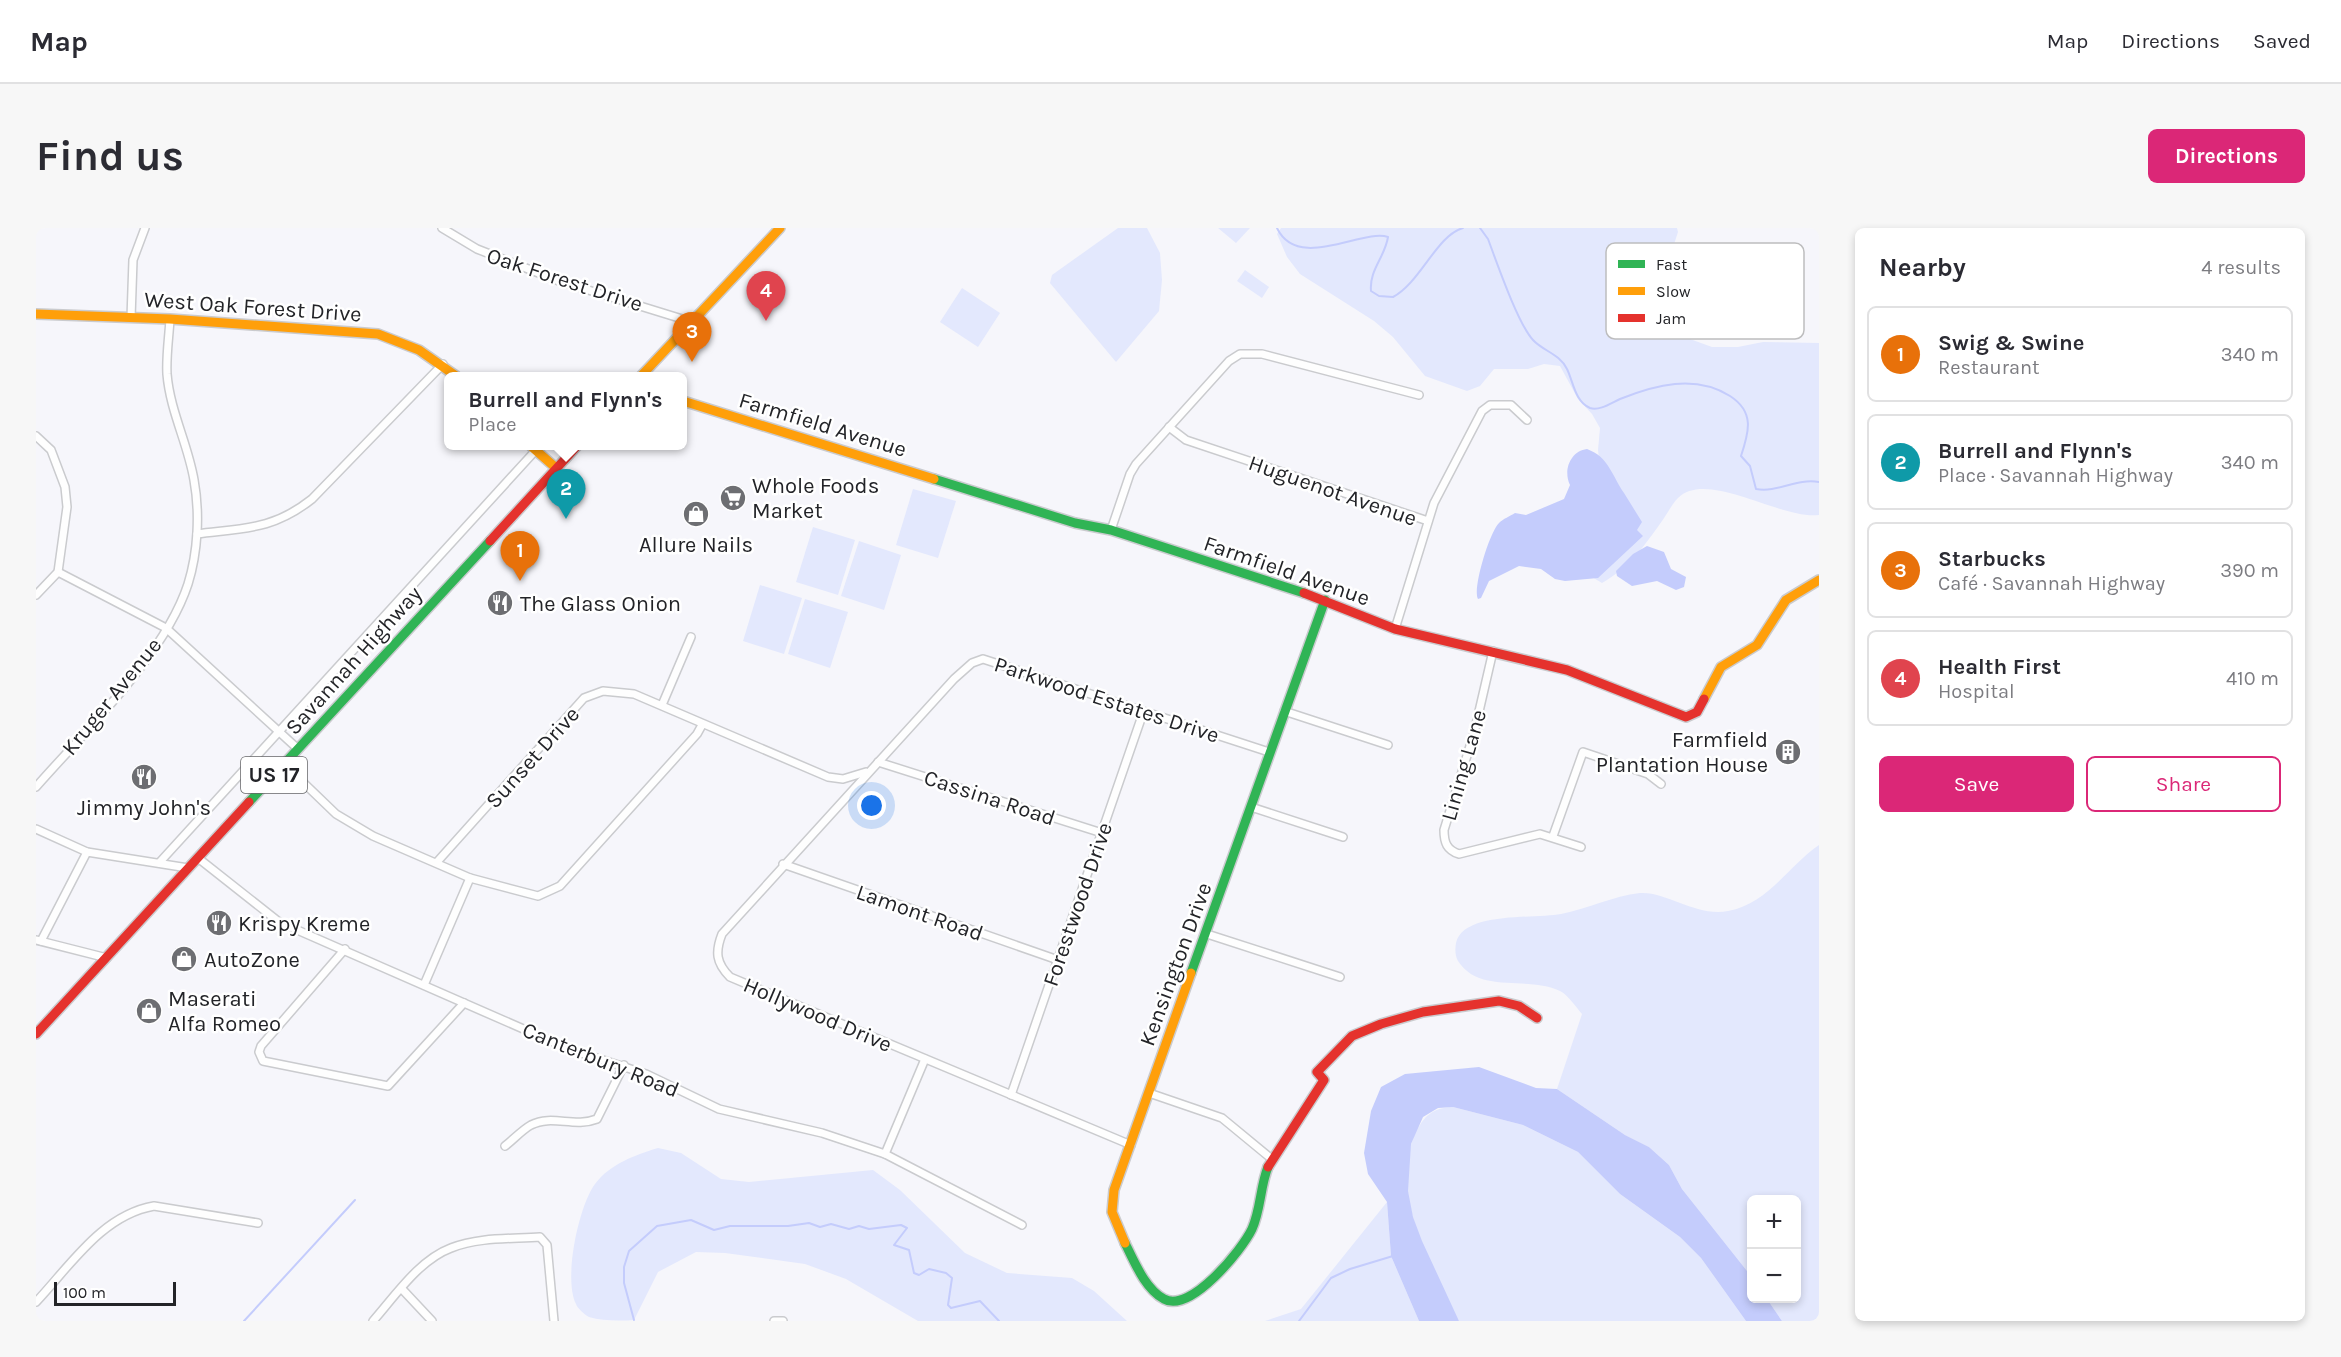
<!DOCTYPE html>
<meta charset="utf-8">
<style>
body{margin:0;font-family:Karla,sans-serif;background:#f7f7f7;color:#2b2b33}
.controls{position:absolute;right:18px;bottom:18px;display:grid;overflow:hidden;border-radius:9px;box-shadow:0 3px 9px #0003}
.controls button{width:54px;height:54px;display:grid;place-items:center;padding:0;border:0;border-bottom:2px solid #e1e1e2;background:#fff;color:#2b2b33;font:30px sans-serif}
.scale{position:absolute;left:18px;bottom:15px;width:122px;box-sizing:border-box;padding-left:6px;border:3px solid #232428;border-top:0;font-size:16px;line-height:21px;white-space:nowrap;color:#232428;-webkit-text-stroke:4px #fff;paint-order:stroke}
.you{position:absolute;left:836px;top:578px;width:21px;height:21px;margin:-15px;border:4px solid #fff;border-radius:50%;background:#1a73e8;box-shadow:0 0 0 9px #1a73e833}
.badge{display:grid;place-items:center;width:39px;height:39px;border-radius:50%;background:#db2777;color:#fff;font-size:20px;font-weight:700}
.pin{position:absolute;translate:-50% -50px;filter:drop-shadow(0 2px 3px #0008)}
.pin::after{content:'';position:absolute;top:32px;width:21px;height:18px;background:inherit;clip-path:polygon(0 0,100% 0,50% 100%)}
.popup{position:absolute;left:408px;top:144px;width:243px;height:78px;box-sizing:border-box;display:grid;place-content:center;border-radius:9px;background:#fff;filter:drop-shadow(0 2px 4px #0005);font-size:20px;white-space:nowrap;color:#7c7c81}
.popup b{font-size:22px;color:#2b2b33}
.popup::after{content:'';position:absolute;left:50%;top:100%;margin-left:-12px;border:12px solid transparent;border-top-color:#fff}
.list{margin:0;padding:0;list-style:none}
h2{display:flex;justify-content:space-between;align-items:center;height:78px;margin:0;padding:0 24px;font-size:26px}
h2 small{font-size:20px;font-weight:400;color:#7c7c81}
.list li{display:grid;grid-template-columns:39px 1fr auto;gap:18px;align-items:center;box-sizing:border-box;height:96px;margin:0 12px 12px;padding:0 12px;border:2px solid #e1e1e2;border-radius:9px}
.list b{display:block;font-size:22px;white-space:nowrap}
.list p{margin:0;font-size:20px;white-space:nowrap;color:#7c7c81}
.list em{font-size:20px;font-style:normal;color:#7c7c81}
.actions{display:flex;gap:12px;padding:18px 24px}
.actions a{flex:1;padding:14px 0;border:2px solid #db2777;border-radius:9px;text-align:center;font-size:21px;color:#db2777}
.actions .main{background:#db2777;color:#fff}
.map{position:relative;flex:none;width:1783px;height:1093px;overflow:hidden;border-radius:9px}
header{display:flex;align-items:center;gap:36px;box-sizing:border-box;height:84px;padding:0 30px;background:#fff;border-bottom:2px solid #e1e1e2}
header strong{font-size:28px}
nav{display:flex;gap:33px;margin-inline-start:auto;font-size:21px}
.intro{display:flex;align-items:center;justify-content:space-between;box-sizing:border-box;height:144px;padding:0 36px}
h1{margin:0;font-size:42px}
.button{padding:15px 27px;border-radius:9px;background:#db2777;color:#fff;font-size:21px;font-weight:700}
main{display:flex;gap:36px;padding:0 36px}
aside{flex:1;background:#fff;border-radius:9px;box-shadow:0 3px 9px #0003}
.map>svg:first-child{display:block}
.green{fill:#e3e8fd}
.water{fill:#c4ccfc}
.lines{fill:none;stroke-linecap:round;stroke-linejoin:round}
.stream{stroke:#c4ccfc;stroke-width:2}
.street-casing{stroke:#cacbce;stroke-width:10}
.fast-casing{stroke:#cacbce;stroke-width:12}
.slow-casing{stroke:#cacbce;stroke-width:12}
.jam-casing{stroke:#cacbce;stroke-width:12}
.street{stroke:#fefefe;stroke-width:7}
.fast{stroke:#30b455;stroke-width:9}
.slow{stroke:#ff9f0a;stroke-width:9}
.jam{stroke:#e5322d;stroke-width:9}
.labels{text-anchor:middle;stroke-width:5;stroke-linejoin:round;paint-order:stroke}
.shield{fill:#fff;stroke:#656668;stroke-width:1.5}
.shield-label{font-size:21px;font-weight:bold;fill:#232428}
.street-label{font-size:22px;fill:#232428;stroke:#fff}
.poi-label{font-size:22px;fill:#232428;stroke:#fff;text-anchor:start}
.key{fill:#fff;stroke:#bdbdbe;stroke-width:1.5}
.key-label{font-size:16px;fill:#232428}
</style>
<header>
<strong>Map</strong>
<nav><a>Map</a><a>Directions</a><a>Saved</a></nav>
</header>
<div class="intro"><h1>Find us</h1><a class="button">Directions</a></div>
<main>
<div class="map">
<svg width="1783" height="1093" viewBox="0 0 1783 1093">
<rect width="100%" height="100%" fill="#f6f6fb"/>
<g class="green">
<polygon points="1082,0 1111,0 1124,25 1126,52 1123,83 1080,134 1014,55 1016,47"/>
<polygon points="1182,0 1214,0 1200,15"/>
<path d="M1245,0H1641L1642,4L1619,75L1624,92L1643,107L1676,119H1702L1727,114L1783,115V287C1745,292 1671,241 1642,270C1636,276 1631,286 1626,293C1608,318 1594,339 1566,355L1546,343L1565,248L1562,222L1564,200L1556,186L1542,171L1524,138L1508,136L1492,141H1458L1444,158L1431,163L1389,148L1357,109L1338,93L1264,46L1251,29L1241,6Z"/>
<polygon points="1209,42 1233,59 1226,70 1201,53"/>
<polygon points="926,60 964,85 942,119 904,94"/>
<polygon points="877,261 920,273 902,330 860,317"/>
<polygon points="777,299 819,312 802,367 760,354"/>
<polygon points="823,313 865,327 848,382 805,368"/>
<polygon points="724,357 766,370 748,426 707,413"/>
<polygon points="769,371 812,384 794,440 752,426"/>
<path d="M1783,617V1093H1746L1731,1071L1760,1070V972H1716L1715,1048L1646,961L1633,937L1613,919L1589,907L1521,861L1546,786C1540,779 1532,767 1524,763C1492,747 1444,767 1422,733C1419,728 1419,721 1420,715C1427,683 1500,691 1525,686C1551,681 1577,668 1604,665C1630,663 1660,689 1692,683C1732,676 1752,638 1783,617Z"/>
<path d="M1417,879L1487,897L1542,924L1584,966L1644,1009L1665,1030L1710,1093H1423C1395,1044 1353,962 1379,906C1388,888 1396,880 1417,879Z"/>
<path d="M622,920L645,925L685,951L713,954L837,942L864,962L929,1025L971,1045L1036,1050L1058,1063L1091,1093H882L810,1051L769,1036L689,1025L660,1024L622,1044L598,1092C584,1093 566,1093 553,1089C549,1087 541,1080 540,1076C527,1051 543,977 559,956C574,936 599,927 622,920Z"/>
<polygon points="1351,974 1355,1028 1383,1093 1229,1093 1265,1081"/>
</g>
<g class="water">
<path d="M1551,221C1573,229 1576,248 1588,265C1594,275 1600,284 1606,294L1601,302L1607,308L1562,350L1529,353L1519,351L1505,341L1483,338L1453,353L1445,370L1442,371C1436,361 1454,303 1463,295C1467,291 1474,288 1479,285L1490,287L1528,271L1534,257C1527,243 1534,223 1551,221Z"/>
<polygon points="1611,318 1628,324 1635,341 1650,349 1648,359 1640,362 1621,353 1596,358 1581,348 1580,343 1597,326"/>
<polygon points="1443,839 1500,860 1521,861 1589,907 1613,919 1633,937 1646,961 1715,1048 1716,1070 1731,1071 1746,1093 1710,1093 1665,1030 1644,1009 1584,966 1542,924 1487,897 1417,879 1402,880 1387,889 1375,916 1372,963 1377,989 1386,1013 1423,1093 1383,1093 1355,1028 1351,974 1332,946 1328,925 1335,883 1345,859 1369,846"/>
</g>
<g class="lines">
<g class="stream">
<path d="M1241,0C1262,44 1327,0 1352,9C1349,29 1333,42 1335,63L1343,68L1357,69C1384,55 1401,7 1427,0"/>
<path d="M1444,0L1452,11C1461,35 1482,96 1497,112C1507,123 1524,126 1531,141C1537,153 1539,174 1554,180C1564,183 1575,175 1584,171C1619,157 1659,146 1694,168C1719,184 1713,204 1705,228L1714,238L1720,261C1742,265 1760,250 1783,254"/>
<polyline points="598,1092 588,1055 588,1039 593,1023 621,998 655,992 678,1002 694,998 752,998 773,995 784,999 795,996 813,1001 823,998 833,1001 865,997 871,1000 858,1017 873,1022 878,1045 883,1047 893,1041 910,1045 916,1050 912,1077 915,1080 944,1073 963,1093"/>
<polyline points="208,1093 319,972"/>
<polyline points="1263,1093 1295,1050 1314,1041 1357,1028"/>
</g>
<g class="street-casing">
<g id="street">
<polyline points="406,0 441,21 523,53 656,94"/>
<polyline points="95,90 97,32 109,0"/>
<polyline points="1133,199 1150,212 1392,293"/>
<polyline points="0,208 15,222 29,259 31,279 22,344 0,367"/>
<polyline points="1075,302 1094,246 1100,236 1193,133 1204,126 1226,126 1383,167"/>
<path d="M161,306C208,300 237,302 276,271L407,136"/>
<polyline points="22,344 130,400 262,521"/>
<polyline points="1359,401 1398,275 1446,183 1454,177 1475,177 1491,192"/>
<path d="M1457,423L1438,505L1408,602C1408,615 1411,622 1423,626L1504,606L1545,619"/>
<polyline points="626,477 655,409"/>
<polyline points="1248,483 1352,517"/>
<polyline points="842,534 1066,605"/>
<polyline points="248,536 300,586 337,608 434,650 502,668 524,658 661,506 666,497"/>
<path d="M0,559C49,503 129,427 152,356C162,324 164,285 158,252C152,216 134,183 131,146C130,128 133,109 134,91"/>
<polyline points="1215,579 1307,609"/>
<polyline points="0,601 51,624 152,640"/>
<polyline points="1517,608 1547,524 1612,546 1625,556"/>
<polyline points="162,630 243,694 533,821 610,846 683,881 786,905 849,926 986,997"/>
<polyline points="401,634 548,470 567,463 598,466 792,549 807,551 830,544"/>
<polyline points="123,635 500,222"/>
<polyline points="747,636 1022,732"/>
<polyline points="1171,706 1304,749"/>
<polyline points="0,712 71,730"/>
<polyline points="5,713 51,624"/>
<polyline points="309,721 225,818 223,824 227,833 352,858 428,775"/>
<polyline points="388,757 434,650"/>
<polyline points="1113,865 1186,890 1237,932"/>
<polyline points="975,867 1107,485"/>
<path d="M1095,917L694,749C680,735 679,724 686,706L918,451L936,435L947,431L1233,524"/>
<path d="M469,918C478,911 486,902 495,897C516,886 538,900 561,891L588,837"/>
<polyline points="849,926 889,831"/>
<polyline points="366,1061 396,1093"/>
<path d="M0,1074C34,1038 66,987 118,978L222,995"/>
<path d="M337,1093C359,1068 383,1032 415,1020C442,1009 475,1011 504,1009L511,1017L518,1093"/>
<polyline points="738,1093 747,1093"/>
</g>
</g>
<g class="fast-casing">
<g id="fast">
<polyline points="898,251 1039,295 1075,302 1268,365"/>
<polyline points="213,574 454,313"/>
<polyline points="1155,745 1289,372"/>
<path d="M1089,1015C1098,1033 1109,1061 1128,1071C1154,1086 1206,1022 1216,1001C1225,981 1224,959 1232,939"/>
</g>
</g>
<g class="slow-casing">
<g id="slow">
<polyline points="0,86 134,91 342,106 383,122 420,148"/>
<polyline points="605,148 744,0"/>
<polyline points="647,173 898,251"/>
<polyline points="495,218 520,240"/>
<polyline points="1668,471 1685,439 1721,417 1750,372 1783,352"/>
<polyline points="1089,1015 1076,984 1078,962 1155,745"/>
</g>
</g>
<g class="jam-casing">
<g id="jam">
<polyline points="454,313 541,218"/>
<polyline points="1268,365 1359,401 1531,442 1650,489 1661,484 1668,471"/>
<polyline points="0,806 213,574"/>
<polyline points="1232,939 1288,852 1281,844 1316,808 1345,796 1387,784 1463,773 1483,778 1501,790"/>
</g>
</g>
<use href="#street" class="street"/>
<use href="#fast" class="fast"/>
<use href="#slow" class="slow"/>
<use href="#jam" class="jam"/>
</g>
<defs>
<g id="supermarket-disc" transform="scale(1.35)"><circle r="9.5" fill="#6d6e72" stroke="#fff"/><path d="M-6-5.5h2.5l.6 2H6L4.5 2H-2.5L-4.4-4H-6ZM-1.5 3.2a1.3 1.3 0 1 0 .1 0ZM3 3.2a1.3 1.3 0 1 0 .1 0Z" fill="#fff"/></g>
<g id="shop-disc" transform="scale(1.35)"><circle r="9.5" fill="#6d6e72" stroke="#fff"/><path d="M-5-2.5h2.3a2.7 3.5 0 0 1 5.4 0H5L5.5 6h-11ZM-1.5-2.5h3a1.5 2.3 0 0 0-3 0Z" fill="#fff"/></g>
<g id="restaurant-disc" transform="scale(1.35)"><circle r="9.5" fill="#6d6e72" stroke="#fff"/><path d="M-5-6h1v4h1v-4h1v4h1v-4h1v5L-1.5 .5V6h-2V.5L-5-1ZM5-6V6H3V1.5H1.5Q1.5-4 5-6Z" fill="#fff"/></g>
<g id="building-disc" transform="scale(1.35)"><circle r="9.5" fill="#6d6e72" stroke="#fff"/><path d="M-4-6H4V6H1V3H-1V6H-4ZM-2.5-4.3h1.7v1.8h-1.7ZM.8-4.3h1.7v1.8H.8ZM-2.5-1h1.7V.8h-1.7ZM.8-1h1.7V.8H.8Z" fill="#fff"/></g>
</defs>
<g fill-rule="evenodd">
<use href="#supermarket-disc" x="697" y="270"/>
<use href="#shop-disc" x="660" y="286"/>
<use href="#restaurant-disc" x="464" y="375"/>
<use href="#building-disc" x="1752" y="524"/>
<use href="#restaurant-disc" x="108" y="549"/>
<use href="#restaurant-disc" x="183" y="695"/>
<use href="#shop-disc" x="148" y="731"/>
<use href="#shop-disc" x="113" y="783"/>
</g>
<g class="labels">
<rect class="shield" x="205" y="529" width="66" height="36" rx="4.5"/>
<g class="shield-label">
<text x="238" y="554">US 17</text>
</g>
<g class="street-label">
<text transform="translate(529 51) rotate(18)" y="8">Oak Forest Drive</text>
<text transform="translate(217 78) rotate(4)" y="8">West Oak Forest Drive</text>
<text transform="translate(787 196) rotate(17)" y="8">Farmfield Avenue</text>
<text transform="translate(1297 262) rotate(19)" y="8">Huguenot Avenue</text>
<text transform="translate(1251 342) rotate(19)" y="8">Farmfield Avenue</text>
<text transform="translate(317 432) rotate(-48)" y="8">Savannah Highway</text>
<text transform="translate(75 468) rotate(-51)" y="8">Kruger Avenue</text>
<text transform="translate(1071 471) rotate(18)" y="8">Parkwood Estates Drive</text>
<text transform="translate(496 529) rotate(-48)" y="8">Sunset Drive</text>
<text transform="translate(1427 537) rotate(-74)" y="8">Lining Lane</text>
<text transform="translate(954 569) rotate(18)" y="8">Cassina Road</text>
<text transform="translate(1041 676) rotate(-71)" y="8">Forestwood Drive</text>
<text transform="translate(884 684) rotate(19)" y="8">Lamont Road</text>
<text transform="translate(1139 736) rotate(-70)" y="8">Kensington Drive</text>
<text transform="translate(782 786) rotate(23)" y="8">Hollywood Drive</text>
<text transform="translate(565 831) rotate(22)" y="8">Canterbury Road</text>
</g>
<g class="poi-label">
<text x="716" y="265">Whole Foods<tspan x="716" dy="25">Market</tspan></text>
<text x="660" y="324" text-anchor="middle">Allure Nails</text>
<text x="484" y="383">The Glass Onion</text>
<text x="1732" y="519" text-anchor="end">Farmfield<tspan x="1732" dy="25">Plantation House</tspan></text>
<text x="108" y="587" text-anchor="middle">Jimmy John's</text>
<text x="202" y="703">Krispy Kreme</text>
<text x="168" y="739">AutoZone</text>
<text x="132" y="778">Maserati<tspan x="132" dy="25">Alfa Romeo</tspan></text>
</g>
</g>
<rect x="1570" y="15" width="198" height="96" rx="9" class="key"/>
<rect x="1582" y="32" width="27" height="8" fill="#30b455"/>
<rect x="1582" y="59" width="27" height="8" fill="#ff9f0a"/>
<rect x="1582" y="86" width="27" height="8" fill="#e5322d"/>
<g class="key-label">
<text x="1620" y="42">Fast</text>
<text x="1620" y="69">Slow</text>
<text x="1620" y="96">Jam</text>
</g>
</svg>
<div class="controls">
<button>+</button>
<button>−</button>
</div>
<div class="scale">100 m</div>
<div class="you"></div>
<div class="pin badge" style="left:484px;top:353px;background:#e8710a">1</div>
<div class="pin badge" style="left:530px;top:291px;background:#0f9aa8">2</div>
<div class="popup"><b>Burrell and Flynn's</b>Place</div>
<div class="pin badge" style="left:656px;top:134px;background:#e8710a">3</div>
<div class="pin badge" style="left:730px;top:93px;background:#e0444e">4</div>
</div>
<aside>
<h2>Nearby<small>4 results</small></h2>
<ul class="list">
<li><span class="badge" style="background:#e8710a">1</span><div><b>Swig &amp; Swine</b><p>Restaurant</p></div><em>340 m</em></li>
<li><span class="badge" style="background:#0f9aa8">2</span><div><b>Burrell and Flynn's</b><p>Place · Savannah Highway</p></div><em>340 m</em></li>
<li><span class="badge" style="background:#e8710a">3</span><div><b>Starbucks</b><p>Café · Savannah Highway</p></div><em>390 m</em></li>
<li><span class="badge" style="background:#e0444e">4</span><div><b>Health First</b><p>Hospital</p></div><em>410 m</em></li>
</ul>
<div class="actions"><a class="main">Save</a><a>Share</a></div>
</aside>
</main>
